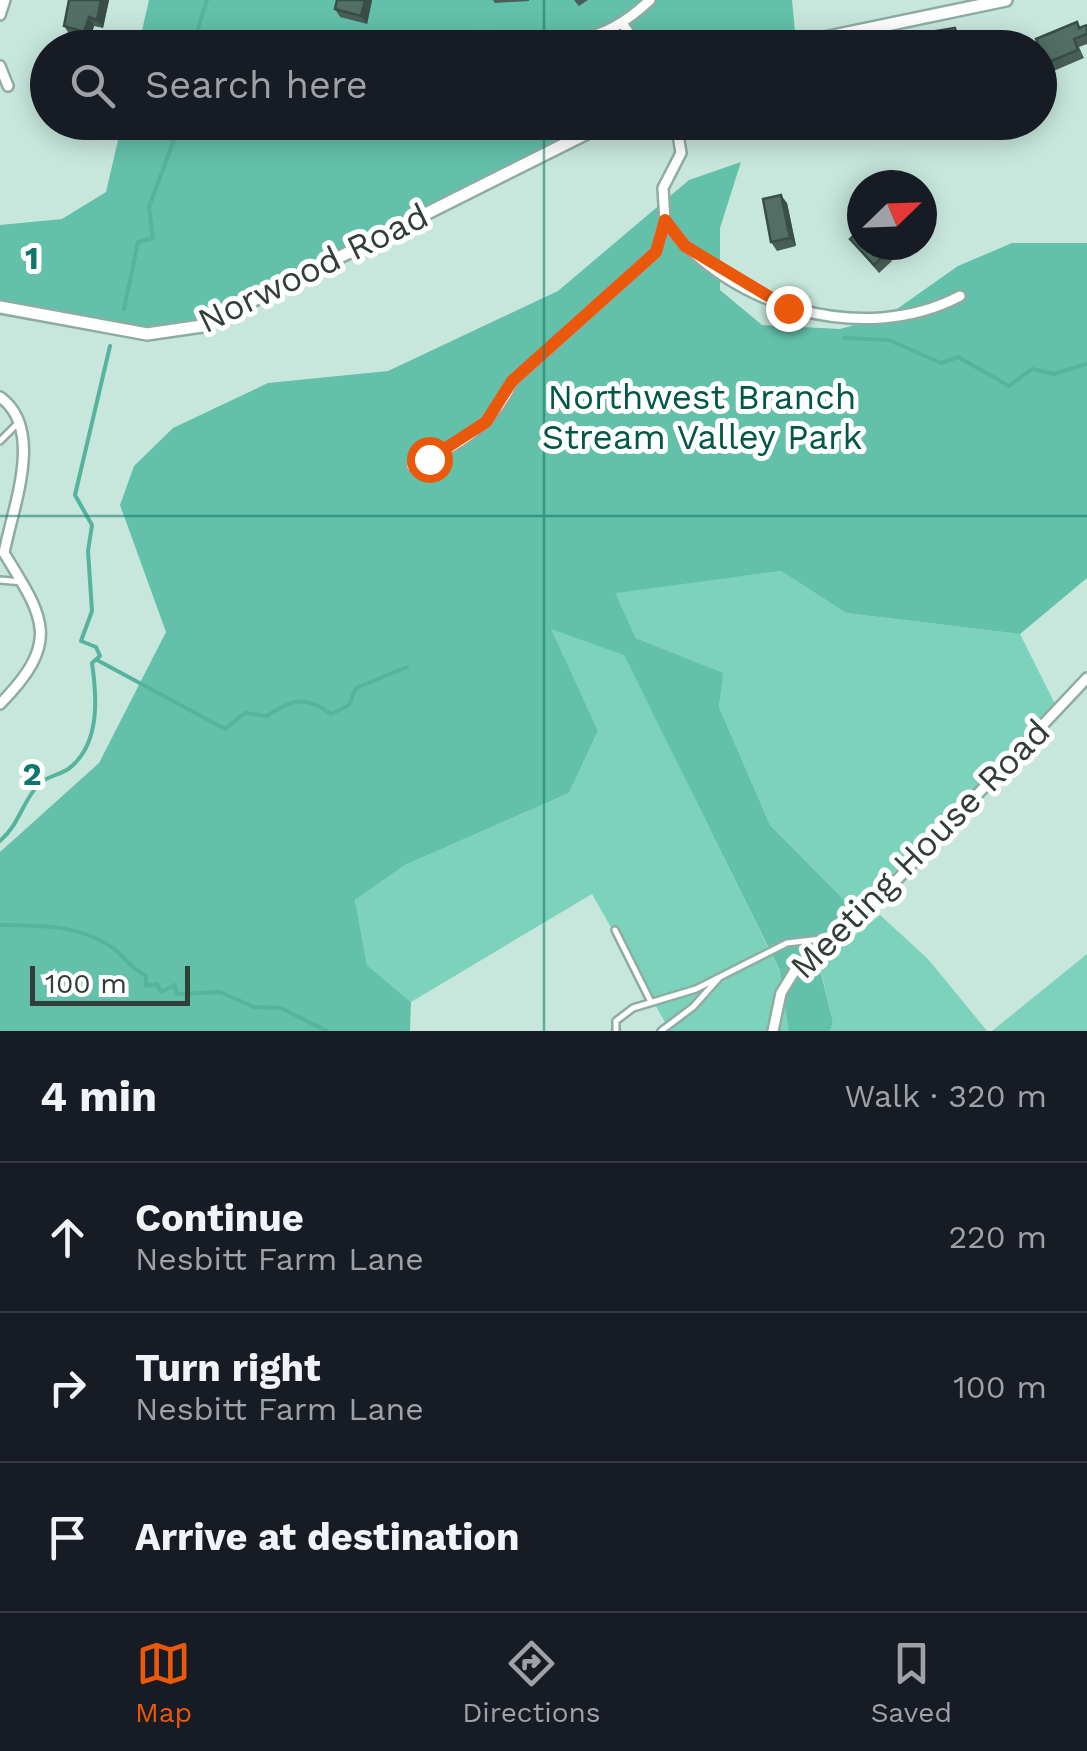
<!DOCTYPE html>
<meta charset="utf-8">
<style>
body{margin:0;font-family:"Work Sans",sans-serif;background:#20242c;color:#f1f3f6}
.compass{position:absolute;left:847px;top:170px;width:90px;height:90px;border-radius:50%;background:#171b24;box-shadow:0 5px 25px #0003;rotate:67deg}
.scale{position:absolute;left:30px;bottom:25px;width:160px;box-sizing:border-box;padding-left:10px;border:5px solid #323e3a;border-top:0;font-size:28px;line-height:35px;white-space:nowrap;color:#323e3a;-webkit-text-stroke:8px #fff;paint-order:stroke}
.stop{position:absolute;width:30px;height:30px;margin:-22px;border:8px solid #ea580c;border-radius:50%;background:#fff}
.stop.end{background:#ea580c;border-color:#fff;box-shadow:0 2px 10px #0008}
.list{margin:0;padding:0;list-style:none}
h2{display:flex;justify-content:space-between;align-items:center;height:130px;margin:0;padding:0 40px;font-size:42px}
h2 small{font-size:32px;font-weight:400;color:#9ea1a6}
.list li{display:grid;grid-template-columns:65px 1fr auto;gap:30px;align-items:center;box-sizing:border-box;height:150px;padding:0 40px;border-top:2px solid #363941}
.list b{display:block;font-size:38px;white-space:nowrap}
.list p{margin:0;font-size:32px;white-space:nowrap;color:#9ea1a6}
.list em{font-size:32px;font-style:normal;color:#9ea1a6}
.icon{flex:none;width:55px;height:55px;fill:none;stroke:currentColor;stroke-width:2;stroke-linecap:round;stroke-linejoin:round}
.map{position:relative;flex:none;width:1087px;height:1031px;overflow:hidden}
.search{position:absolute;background:#171b24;box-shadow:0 5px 25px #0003;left:30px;right:30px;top:30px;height:110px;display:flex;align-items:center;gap:25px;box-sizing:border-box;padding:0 35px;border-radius:55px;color:#9ea1a6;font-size:38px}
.sheet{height:580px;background:#171b24}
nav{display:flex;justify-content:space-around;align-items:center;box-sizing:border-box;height:140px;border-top:2px solid #363941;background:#171b24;font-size:28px;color:#9ea1a6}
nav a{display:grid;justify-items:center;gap:5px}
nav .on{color:#ea580c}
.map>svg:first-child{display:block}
.green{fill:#7cd2bb}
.forest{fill:#63c1a9}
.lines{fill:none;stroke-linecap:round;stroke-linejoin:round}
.stream{stroke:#56b49d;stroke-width:4}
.service-casing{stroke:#8eaca3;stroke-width:10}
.minor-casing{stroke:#8eaca3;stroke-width:14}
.tertiary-casing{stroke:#8eaca3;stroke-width:16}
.service{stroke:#fff;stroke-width:5}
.minor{stroke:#fff;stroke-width:9}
.tertiary{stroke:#fff;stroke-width:11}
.wall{fill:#475f58}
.shaded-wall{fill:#394e47}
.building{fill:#526f66;stroke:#394e47;stroke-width:2.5}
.route{stroke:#ea580c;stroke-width:12}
.grid{fill:none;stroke:#0f766e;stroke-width:2.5;stroke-opacity:0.55}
.labels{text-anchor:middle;stroke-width:10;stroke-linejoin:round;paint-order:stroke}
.street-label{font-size:35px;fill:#323e3a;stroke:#fff}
.park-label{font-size:35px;fill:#025747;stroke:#fff}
.grid-label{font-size:32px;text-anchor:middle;font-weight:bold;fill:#0f766e;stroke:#fff;stroke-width:10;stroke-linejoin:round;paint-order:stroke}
</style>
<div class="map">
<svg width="1087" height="1031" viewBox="0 0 1087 1031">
<rect width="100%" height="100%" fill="#c7e7dd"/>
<g class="green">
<polygon points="781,571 846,613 1020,634 1055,704 856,912 770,825 719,707 722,673 636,638 614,592"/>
<polygon points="550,628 624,654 781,974 818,1031 670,1031 592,894 411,1002 367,965 355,900 405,865 569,793 598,731"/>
<polygon points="880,915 928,959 987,1031 830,1031 833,1022 819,963"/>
<polygon points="1087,954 1087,1031 992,1031"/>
</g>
<g class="forest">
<polygon points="149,0 792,0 796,42 776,48 138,48"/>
<polygon points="122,123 610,123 202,326 147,334 0,307 0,225 62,219 106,192"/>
<polygon points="741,162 720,228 720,290 762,325 840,329 887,316 958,266 1012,243 1087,243 1087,578 1020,634 846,613 781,571 615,593 636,638 723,673 719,707 770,825 856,912 814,945 833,1022 830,1031 789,1031 780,971 624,655 551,629 598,731 569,793 405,865 355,900 367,965 411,1002 410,1031 0,1031 0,852 99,763 166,632 120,505 134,466 173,428 268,383 388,371 558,291 689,180"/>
</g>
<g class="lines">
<g class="stream">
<polyline points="192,48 207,0"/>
<polyline points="124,309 138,242 153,238 149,207 176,134 174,122"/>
<polyline points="844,338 889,340 941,363 958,357 1009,386 1032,369 1054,374 1087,364"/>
<path d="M97,660L225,729L245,713L267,716C292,699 306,695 331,714L349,705L356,688L407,667"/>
<path d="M0,841C19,825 22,802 39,784C48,775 63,775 72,766C100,741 97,697 92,663L100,656L96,647L81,641L92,611L88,551L92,525L75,495L110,346"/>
<path d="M0,925C36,925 79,925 110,946C124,955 129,967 146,976V986L157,984L161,992L175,985L177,994L220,992L254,1007L281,1008L327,1031"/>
</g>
<g class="service-casing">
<g id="service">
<polyline points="888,27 895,48"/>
<polyline points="0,441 18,423"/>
<polyline points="0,580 22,582"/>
<polyline points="615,930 651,1002"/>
<polyline points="616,1031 616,1021 633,1008 696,989 787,943 830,938"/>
<polyline points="661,1031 693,1007 718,979"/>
</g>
</g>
<g class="minor-casing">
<g id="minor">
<polyline points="0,15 5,0"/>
<polyline points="622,23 639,48"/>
<path d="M426,48C447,26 548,44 582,38C609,34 631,18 650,0"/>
<polyline points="0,66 8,86"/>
<path d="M665,221C728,307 863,347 960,296"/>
<path d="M0,397C45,429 13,506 4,553C44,618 62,641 0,704"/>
<path d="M412,466C455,448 494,426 513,381L656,252L665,221L663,188L681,153L676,122"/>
<polyline points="773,1031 781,993 797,967 861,918 1087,678"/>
</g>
</g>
<g class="tertiary-casing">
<g id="tertiary">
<polyline points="776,48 1006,0"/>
<polyline points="0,307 147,334 202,326 609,122"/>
</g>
</g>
<use href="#service" class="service"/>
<use href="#minor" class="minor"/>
<use href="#tertiary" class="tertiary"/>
</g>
<g class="wall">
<polygon points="109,0 103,28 94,26 90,40 70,35 64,26"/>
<polygon points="337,0 372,0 367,24 340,17 335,9"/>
<polygon points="493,0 529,0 529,1 495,3"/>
<polygon points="574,0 588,0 579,6"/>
<polygon points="1087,25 1087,44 1079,47 1084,58 1051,72 1046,63 1081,28"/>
<polygon points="955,28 959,33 963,47 911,48"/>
<polygon points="346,122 377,122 377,130 352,135 347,127"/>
<polygon points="692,122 728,122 729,125 701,139"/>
<polygon points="939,122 940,131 918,134 915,129"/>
<polygon points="787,203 796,246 777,251 771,242"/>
<polygon points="850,239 886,253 892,261 879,273"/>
</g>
<g class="shaded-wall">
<polygon points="101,0 109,0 103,28 97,20"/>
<polygon points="365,0 372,0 367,24 361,16"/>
<polygon points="89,17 94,26 90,40 84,32"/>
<polygon points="781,195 787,203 796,246 790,238"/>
</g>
<g class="building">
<polygon points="69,0 101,0 97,20 89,17 84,32 64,26"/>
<polygon points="337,0 365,0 361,16 335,9"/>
<polygon points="1077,22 1079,28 1087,25 1087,34 1074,39 1078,50 1046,63 1036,39"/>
<polygon points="955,28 959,42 923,48 911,48 906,36"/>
<polygon points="363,38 365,48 336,48 336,42"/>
<polygon points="881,42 883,48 866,48"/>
<polygon points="833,44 834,48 820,47"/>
<polygon points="346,122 368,122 347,127"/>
<polygon points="692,122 720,122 697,133"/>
<polygon points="914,122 936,122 936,126 915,129"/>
<polygon points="781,195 790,238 771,242 763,199"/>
<polygon points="862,228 862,245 879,245 886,253 874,265 850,239"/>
</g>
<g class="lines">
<polyline class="route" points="429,459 486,422 512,381 656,252 665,220 685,246 788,308"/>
</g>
<path class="grid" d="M544,0V48M544,122V1031M0,516H1087"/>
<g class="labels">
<g class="street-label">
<text transform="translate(313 268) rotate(-26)" y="12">Norwood Road</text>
<text transform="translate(920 849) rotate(-45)" y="12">Meeting House Road</text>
</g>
<g class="park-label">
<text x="702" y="409">Northwest Branch<tspan x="702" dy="40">Stream Valley Park</tspan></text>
</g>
</g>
<g class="grid-label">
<text x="32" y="269">1</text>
<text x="32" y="785">2</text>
</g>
</svg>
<svg class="compass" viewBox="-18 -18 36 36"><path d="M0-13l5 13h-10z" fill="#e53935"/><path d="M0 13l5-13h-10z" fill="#9ea1a6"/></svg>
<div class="scale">100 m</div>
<div class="stop" style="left:429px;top:459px"></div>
<div class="stop end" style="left:788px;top:308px"></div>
<div class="search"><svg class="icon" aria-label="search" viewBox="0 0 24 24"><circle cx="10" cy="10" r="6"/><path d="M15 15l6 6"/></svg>Search here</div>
</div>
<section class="sheet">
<h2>4 min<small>Walk · 320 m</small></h2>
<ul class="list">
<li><svg class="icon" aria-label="ahead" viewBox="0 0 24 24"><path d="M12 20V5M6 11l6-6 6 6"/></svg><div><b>Continue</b><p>Nesbitt Farm Lane</p></div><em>220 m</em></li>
<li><svg class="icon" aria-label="right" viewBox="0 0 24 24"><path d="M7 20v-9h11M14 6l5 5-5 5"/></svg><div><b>Turn right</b><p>Nesbitt Farm Lane</p></div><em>100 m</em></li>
<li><svg class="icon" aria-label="arrive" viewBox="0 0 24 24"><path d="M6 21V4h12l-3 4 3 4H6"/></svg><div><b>Arrive at destination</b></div></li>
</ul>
</section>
<nav>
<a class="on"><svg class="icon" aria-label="map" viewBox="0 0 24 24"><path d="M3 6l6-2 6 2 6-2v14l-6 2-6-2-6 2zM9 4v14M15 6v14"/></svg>Map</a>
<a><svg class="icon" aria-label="directions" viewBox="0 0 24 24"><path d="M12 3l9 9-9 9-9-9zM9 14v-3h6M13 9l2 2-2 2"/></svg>Directions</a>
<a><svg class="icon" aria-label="saved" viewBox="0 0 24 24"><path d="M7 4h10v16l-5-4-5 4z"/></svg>Saved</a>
</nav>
